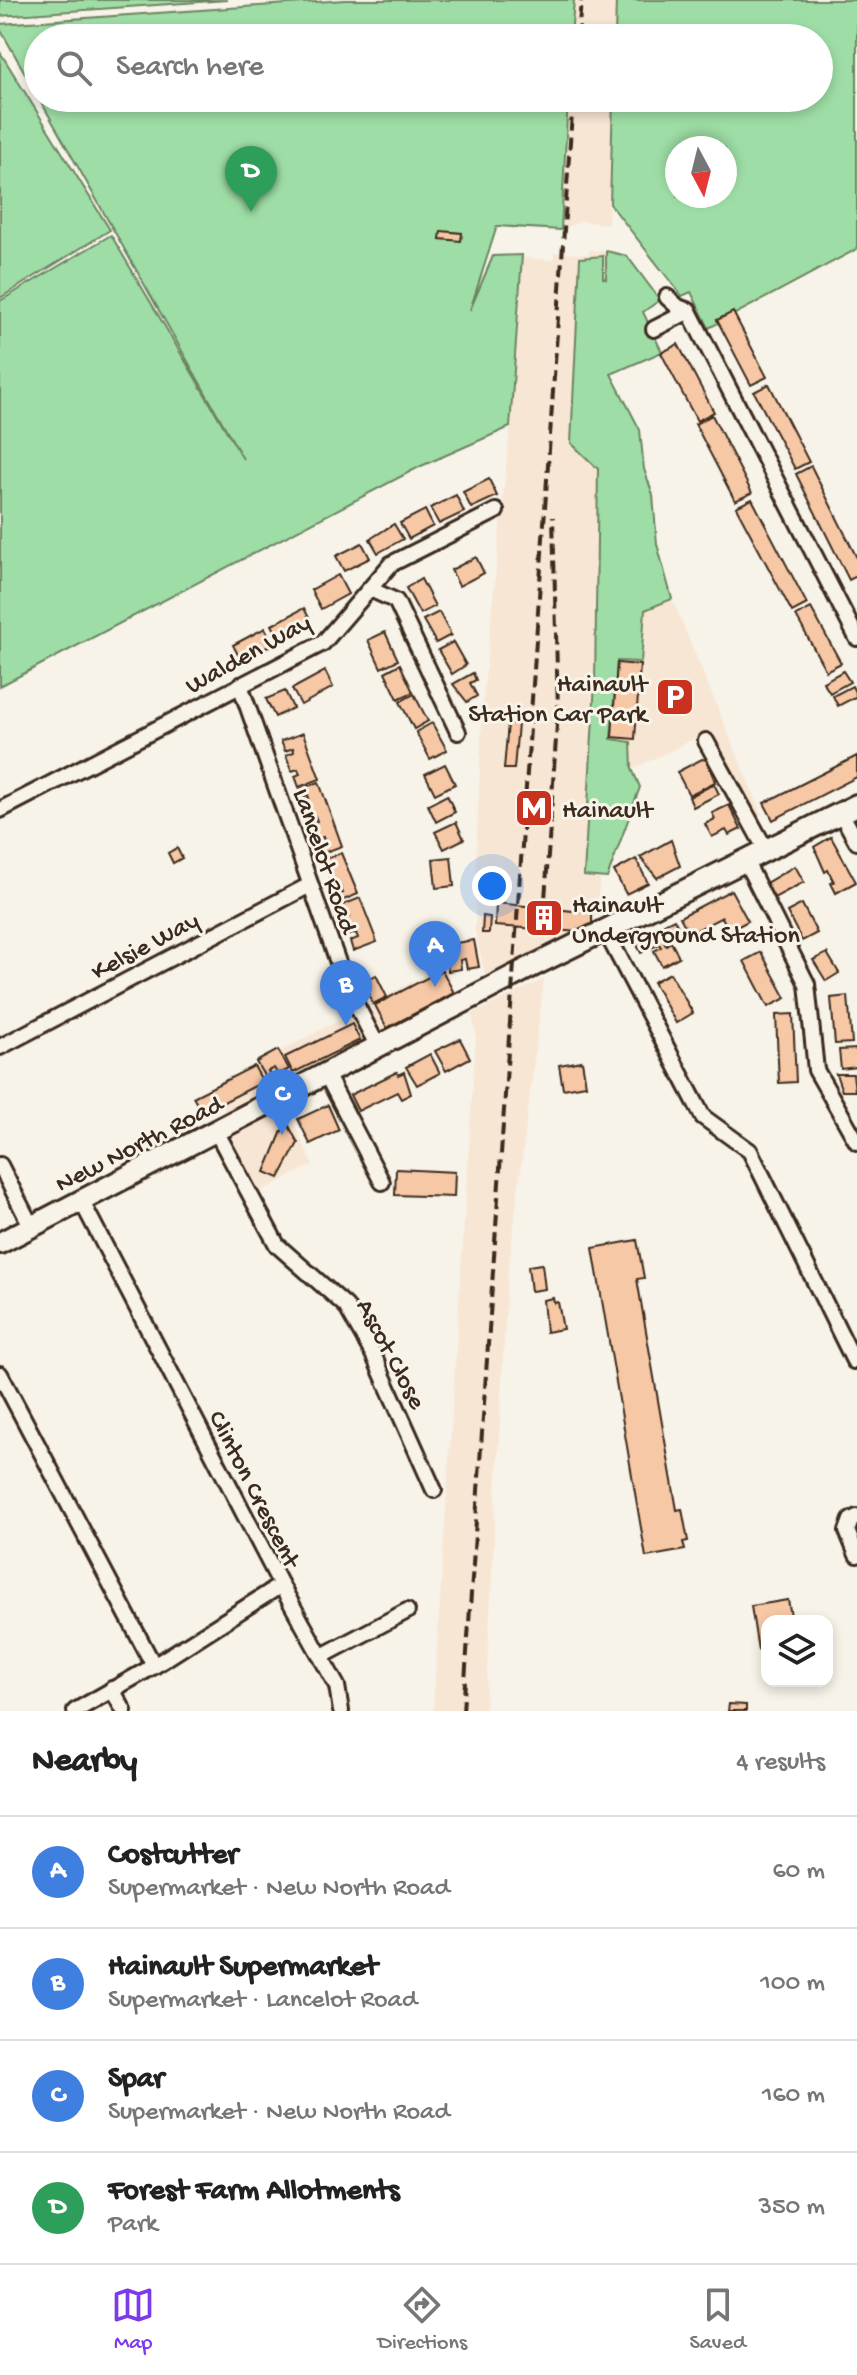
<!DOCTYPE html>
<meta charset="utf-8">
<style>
body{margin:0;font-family:"Gochi Hand",sans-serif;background:#f2f2f2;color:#222}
.controls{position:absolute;right:24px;bottom:24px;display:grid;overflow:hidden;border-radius:16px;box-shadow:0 4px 12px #0003}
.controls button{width:72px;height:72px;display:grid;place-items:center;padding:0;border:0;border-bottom:2px solid #e0e0e0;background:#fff;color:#222;font:40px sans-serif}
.compass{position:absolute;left:665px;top:136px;width:72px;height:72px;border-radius:50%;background:#fff;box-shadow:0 4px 12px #0003;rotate:173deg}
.you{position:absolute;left:492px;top:886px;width:28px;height:28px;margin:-20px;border:6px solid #fff;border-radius:50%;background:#1a73e8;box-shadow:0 0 0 12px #1a73e833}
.badge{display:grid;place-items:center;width:52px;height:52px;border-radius:50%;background:#7c3aed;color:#fff;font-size:26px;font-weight:700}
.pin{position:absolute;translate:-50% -66px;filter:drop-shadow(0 2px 4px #0008)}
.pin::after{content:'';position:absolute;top:42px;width:28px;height:24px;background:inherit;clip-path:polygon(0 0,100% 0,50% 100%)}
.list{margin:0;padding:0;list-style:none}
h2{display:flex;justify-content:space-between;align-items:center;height:104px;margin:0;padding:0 32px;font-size:34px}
h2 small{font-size:26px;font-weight:400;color:#767676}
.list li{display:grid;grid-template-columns:52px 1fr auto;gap:24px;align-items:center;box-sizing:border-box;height:112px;padding:0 32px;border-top:2px solid #e0e0e0}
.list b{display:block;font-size:30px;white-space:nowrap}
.list p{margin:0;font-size:26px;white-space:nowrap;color:#767676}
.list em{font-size:26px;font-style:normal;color:#767676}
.icon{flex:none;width:44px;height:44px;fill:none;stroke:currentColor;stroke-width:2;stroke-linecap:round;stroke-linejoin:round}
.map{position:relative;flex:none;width:857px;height:1711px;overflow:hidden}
.search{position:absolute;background:#fff;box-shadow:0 4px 12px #0003;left:24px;right:24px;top:24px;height:88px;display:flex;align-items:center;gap:20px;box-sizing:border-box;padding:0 28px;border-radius:44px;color:#767676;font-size:30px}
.sheet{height:552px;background:#fff}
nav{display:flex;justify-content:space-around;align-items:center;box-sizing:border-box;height:112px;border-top:2px solid #e0e0e0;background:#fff;font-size:22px;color:#767676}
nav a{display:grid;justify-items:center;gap:4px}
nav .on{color:#7c3aed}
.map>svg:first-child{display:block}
.built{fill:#f7e6d4}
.green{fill:#9edea6;stroke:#6c8462;stroke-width:2;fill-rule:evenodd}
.building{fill:#f7c8a6;stroke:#3b2a1e;stroke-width:2}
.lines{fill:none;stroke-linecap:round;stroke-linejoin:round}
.street-casing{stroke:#3b2a1e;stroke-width:20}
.secondary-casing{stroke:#3b2a1e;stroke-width:26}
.street{stroke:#f7f3e8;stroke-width:14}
.secondary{stroke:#f7f3e8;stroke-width:20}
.rail{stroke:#3b2a1e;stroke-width:4;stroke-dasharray:12 6;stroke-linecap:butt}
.labels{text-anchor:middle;stroke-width:6;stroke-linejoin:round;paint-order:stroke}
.street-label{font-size:26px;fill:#3b2a1e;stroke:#f7f3e8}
.poi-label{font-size:26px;fill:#3b2a1e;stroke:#f7f3e8;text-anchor:start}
</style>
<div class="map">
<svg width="857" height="1711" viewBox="0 0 857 1711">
<rect width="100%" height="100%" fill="#f7f3e8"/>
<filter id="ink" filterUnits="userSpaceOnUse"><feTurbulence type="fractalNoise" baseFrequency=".0125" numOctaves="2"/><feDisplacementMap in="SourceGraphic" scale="16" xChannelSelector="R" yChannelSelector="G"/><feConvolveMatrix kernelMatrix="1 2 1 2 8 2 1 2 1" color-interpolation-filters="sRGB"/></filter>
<g filter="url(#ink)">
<g class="built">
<polygon points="519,0 616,0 615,38 515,38"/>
<polygon points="509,98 613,98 608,224 581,221 561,230 497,226"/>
<polygon points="589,250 606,251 611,374 640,430 644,469 653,495 657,544 672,599 762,814 751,822 708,732 633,769 627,807 608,827 594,923 486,979 475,931 477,836 483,700 510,428 420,467 493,256 554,260 554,253 589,254"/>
<polygon points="443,966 458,996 276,1085 313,1165 259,1192 220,1116 226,1113 212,1087"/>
<polygon points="544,979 507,1281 485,1711 433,1711 476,1036 472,1014"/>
</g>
<g class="green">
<polygon points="0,0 227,0 0,16"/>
<polygon points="345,0 574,0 571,38 38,38 38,96 0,29 0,24"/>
<path d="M616,0H857V249L709,328L691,292L682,296L610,204L613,98H819V38H615ZM677,148H725V196H677Z"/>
<polygon points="0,52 110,230 0,298"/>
<polygon points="39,98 568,98 561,230 497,226 470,310 493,256 522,255 510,427 419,467 0,686 0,301 111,235 243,459"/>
<polygon points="606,251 627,256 660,300 643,312 662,352 611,374 640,430 644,469 653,495 657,544 672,599 645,610 641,662 617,661 611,739 631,742 632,769 640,787 607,878 584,876 595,682 598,469 571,443 580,258 603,256 603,278 606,279"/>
</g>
<g class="building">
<polygon points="441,231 462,233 461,241 440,239"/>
<polygon points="733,312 767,377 751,385 717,320"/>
<polygon points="678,344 714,412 697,421 661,353"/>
<polygon points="769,384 809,462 795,469 754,392"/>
<polygon points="712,415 752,493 735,501 695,424"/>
<polygon points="811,466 857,558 857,576 849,580 796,474"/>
<polygon points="489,479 497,496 471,508 463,492"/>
<polygon points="456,495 464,512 439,524 430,508"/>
<polygon points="752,499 807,604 792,612 736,507"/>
<polygon points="425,510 433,526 409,539 400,523"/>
<polygon points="394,524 403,539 378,553 370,539"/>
<polygon points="362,543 370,558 344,571 336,556"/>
<polygon points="476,557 484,573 459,586 451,570"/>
<polygon points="338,575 348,594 321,609 311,590"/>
<polygon points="421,579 435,606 420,614 406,588"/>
<polygon points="304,608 312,624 281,641 272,625"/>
<polygon points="811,608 841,663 826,671 796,616"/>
<polygon points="439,612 451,635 436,643 423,620"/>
<polygon points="265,628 273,644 241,661 233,645"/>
<polygon points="385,632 398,660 381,668 368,640"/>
<polygon points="453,642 466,665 452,674 438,650"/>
<polygon points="617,663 640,665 635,739 612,737"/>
<polygon points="400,664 413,692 398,699 385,672"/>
<polygon points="325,671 333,687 301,705 292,689"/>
<polygon points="843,671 850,682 830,693 823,682"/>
<polygon points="473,673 476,680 470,683 477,696 467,702 453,684"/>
<polygon points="852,686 857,696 838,706 833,696"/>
<polygon points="285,691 293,708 275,717 266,699"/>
<polygon points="414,694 428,721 414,729 400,702"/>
<polygon points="432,723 447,750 430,759 416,732"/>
<polygon points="508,723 518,724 514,769 504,769"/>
<polygon points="303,733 320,779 299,787 295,776 300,774 298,769 292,771 286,755 294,752 293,748 285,751 281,741"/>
<polygon points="857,756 857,777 773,820 764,803"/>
<polygon points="702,759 707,760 715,782 689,795 677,772"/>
<polygon points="445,764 455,784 435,794 425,774"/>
<polygon points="319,782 342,846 323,853 320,846 325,844 323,837 316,839 310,824 317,821 315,816 310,818 303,801 309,798 308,795 303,797 300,789"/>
<polygon points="714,784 719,794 693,807 689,797"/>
<polygon points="447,795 455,812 436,822 428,805"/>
<polygon points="729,805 741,829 729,835 726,830 712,837 705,824 715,819 712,813"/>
<polygon points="456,822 464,839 444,849 435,832"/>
<polygon points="831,837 856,882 836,893 831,883 834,882 828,870 825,872 814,847"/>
<polygon points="671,840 680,866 657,878 640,857"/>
<polygon points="177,848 182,858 173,863 168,853"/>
<polygon points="341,853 358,894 339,902 336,895 343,893 340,886 334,888 327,870 331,866 326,868 322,860"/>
<polygon points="451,857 454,886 436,888 433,859"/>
<polygon points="636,859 648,883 626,894 614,871"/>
<polygon points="795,866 804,882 774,898 766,883"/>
<polygon points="731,890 748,921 729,931 722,917 689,934 680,917"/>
<polygon points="360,898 377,942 353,951 350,941 358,938 356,933 349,935 343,919 350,917 348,912 341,915 338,907"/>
<polygon points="496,903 592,913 592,924 580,932 495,926"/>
<polygon points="802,904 817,933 802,941 787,912"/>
<polygon points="483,916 490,917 489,933 482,933"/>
<polygon points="674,919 681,932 664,941 666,945 671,942 679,957 662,966 654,951 661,947 659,944 641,953 634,939"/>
<polygon points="474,940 479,967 467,969 465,959 460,960 461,969 448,971 444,945"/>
<polygon points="761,952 786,998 768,1007 744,961"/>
<polygon points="827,953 839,973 826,981 813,960"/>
<polygon points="442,970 454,993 387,1028 375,1005"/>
<polygon points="670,973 693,1013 676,1023 653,982"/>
<polygon points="376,975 387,997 373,1004 363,982"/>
<polygon points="848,996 852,1043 835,1044 831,998"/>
<polygon points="793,1014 796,1082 779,1083 776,1015"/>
<polygon points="352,1024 360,1040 293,1073 285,1057"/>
<polygon points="460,1039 470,1058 446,1071 435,1051"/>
<polygon points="857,1049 857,1067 841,1069 839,1050"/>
<polygon points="278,1050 289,1069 278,1075 274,1068 268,1071 271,1076 266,1079 256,1062"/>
<polygon points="430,1054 440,1073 417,1085 406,1067"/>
<polygon points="582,1061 586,1085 563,1089 559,1065"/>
<polygon points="254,1066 263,1082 202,1113 193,1097"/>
<polygon points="397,1072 398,1075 404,1072 411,1094 401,1099 397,1092 358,1111 350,1095"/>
<polygon points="836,1074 853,1074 855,1091 842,1091"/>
<polygon points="328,1105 339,1130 310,1144 298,1119"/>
<polygon points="289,1126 298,1143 279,1178 265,1172 282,1131"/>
<polygon points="396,1169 455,1172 454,1197 395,1195"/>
<polygon points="637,1240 644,1278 637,1279 677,1510 682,1509 688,1541 683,1542 685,1550 646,1557 593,1248"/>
<polygon points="542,1264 545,1289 531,1291 528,1266"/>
<polygon points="553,1298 554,1303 558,1302 563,1329 546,1332 543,1300"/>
<polygon points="788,1600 792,1621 767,1621 767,1648 758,1650 751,1606"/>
<polygon points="729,1704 746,1705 746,1711 728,1711"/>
</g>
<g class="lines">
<g class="street-casing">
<g id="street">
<polyline points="667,297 678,307 689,311 857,638"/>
<polyline points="654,329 689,311"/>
<polyline points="370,589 396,601 458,732"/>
<polyline points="240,685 346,985 378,1047"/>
<polyline points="706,741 766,850"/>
<polyline points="0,810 323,643 391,564 496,511"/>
<polyline points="841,813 857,842"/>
<polyline points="745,860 807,984 816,1070 857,1142"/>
<polyline points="605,930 703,1117 750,1151 854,1361"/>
<polyline points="0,1047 310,885"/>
<polyline points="326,1074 382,1182"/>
<polyline points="216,1131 277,1245 346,1306 373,1354 434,1490"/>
<polyline points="0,1165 31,1226"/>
<polyline points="0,1374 154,1666 281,1585 81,1200"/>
<polyline points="857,1517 851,1520 847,1531 857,1555"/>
<polyline points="281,1585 337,1686 341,1711"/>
<polyline points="322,1656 407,1611"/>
<polyline points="112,1689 124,1711"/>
<polyline points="75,1711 154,1666"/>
</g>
</g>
<g class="secondary-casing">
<polyline id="secondary" points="0,1243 525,970 857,805"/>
</g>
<use href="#street" class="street"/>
<use href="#secondary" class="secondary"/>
<g class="rail">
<polyline points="578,38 581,0"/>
<polyline points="544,914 558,710 553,517"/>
<polyline points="463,1711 573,98"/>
</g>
</g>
</g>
<defs>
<g id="parking-square" transform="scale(2)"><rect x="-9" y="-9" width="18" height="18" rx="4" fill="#c8321e" stroke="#f7f3e8"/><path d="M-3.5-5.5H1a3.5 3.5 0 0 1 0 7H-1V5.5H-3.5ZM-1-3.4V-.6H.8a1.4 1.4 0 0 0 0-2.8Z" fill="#fff"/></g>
<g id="metro-square" transform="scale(2)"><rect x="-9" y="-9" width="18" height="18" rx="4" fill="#c8321e" stroke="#f7f3e8"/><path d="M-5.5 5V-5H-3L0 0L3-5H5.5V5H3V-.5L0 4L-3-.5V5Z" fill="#fff"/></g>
<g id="building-square" transform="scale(2)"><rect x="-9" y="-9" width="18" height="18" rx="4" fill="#c8321e" stroke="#f7f3e8"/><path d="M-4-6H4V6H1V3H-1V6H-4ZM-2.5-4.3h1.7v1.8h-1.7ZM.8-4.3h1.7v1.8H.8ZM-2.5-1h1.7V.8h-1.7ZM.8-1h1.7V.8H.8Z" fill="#fff"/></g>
</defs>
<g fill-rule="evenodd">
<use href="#parking-square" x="675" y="697"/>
<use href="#metro-square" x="534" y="808"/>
<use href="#building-square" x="544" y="918"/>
</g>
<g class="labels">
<g class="street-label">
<text transform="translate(247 652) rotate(-29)" y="9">Walden Way</text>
<text transform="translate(327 860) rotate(71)" y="9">Lancelot Road</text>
<text transform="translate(144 944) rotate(-28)" y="9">Kelsie Way</text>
<text transform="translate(138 1142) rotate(-27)" y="9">New North Road</text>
<text transform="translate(393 1353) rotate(62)" y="9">Ascot Close</text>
<text transform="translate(256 1488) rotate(63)" y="9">Clinton Crescent</text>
</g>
<g class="poi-label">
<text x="647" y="691" text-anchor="end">Hainault<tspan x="647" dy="30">Station Car Park</tspan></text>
<text x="562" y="817">Hainault</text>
<text x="572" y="912">Hainault<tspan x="572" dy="30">Underground Station</tspan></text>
</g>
</g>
</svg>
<div class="controls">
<button><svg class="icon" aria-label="layers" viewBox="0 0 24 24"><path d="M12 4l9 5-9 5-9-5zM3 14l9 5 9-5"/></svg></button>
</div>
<svg class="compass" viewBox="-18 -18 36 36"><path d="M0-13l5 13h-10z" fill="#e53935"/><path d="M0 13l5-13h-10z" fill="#767676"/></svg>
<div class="you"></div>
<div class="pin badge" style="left:435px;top:987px;background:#3f7fe0">A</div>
<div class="pin badge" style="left:346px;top:1026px;background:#3f7fe0">B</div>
<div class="pin badge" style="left:282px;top:1135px;background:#3f7fe0">C</div>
<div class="pin badge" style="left:251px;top:212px;background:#2e9e5b">D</div>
<div class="search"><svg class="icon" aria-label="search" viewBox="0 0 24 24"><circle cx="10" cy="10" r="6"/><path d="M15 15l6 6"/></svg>Search here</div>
</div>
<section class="sheet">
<h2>Nearby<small>4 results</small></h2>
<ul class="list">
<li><span class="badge" style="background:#3f7fe0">A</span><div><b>Costcutter</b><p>Supermarket · New North Road</p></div><em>60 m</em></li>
<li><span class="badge" style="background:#3f7fe0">B</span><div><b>Hainault Supermarket</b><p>Supermarket · Lancelot Road</p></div><em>100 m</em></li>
<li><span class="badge" style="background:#3f7fe0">C</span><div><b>Spar</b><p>Supermarket · New North Road</p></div><em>160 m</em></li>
<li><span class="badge" style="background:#2e9e5b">D</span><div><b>Forest Farm Allotments</b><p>Park</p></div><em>350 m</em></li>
</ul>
</section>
<nav>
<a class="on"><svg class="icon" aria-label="map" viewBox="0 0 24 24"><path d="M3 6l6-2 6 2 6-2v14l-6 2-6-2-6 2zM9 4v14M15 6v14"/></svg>Map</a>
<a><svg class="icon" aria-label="directions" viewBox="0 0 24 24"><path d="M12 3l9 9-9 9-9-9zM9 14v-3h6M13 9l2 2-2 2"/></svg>Directions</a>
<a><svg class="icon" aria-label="saved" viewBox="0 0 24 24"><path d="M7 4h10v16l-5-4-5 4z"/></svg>Saved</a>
</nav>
